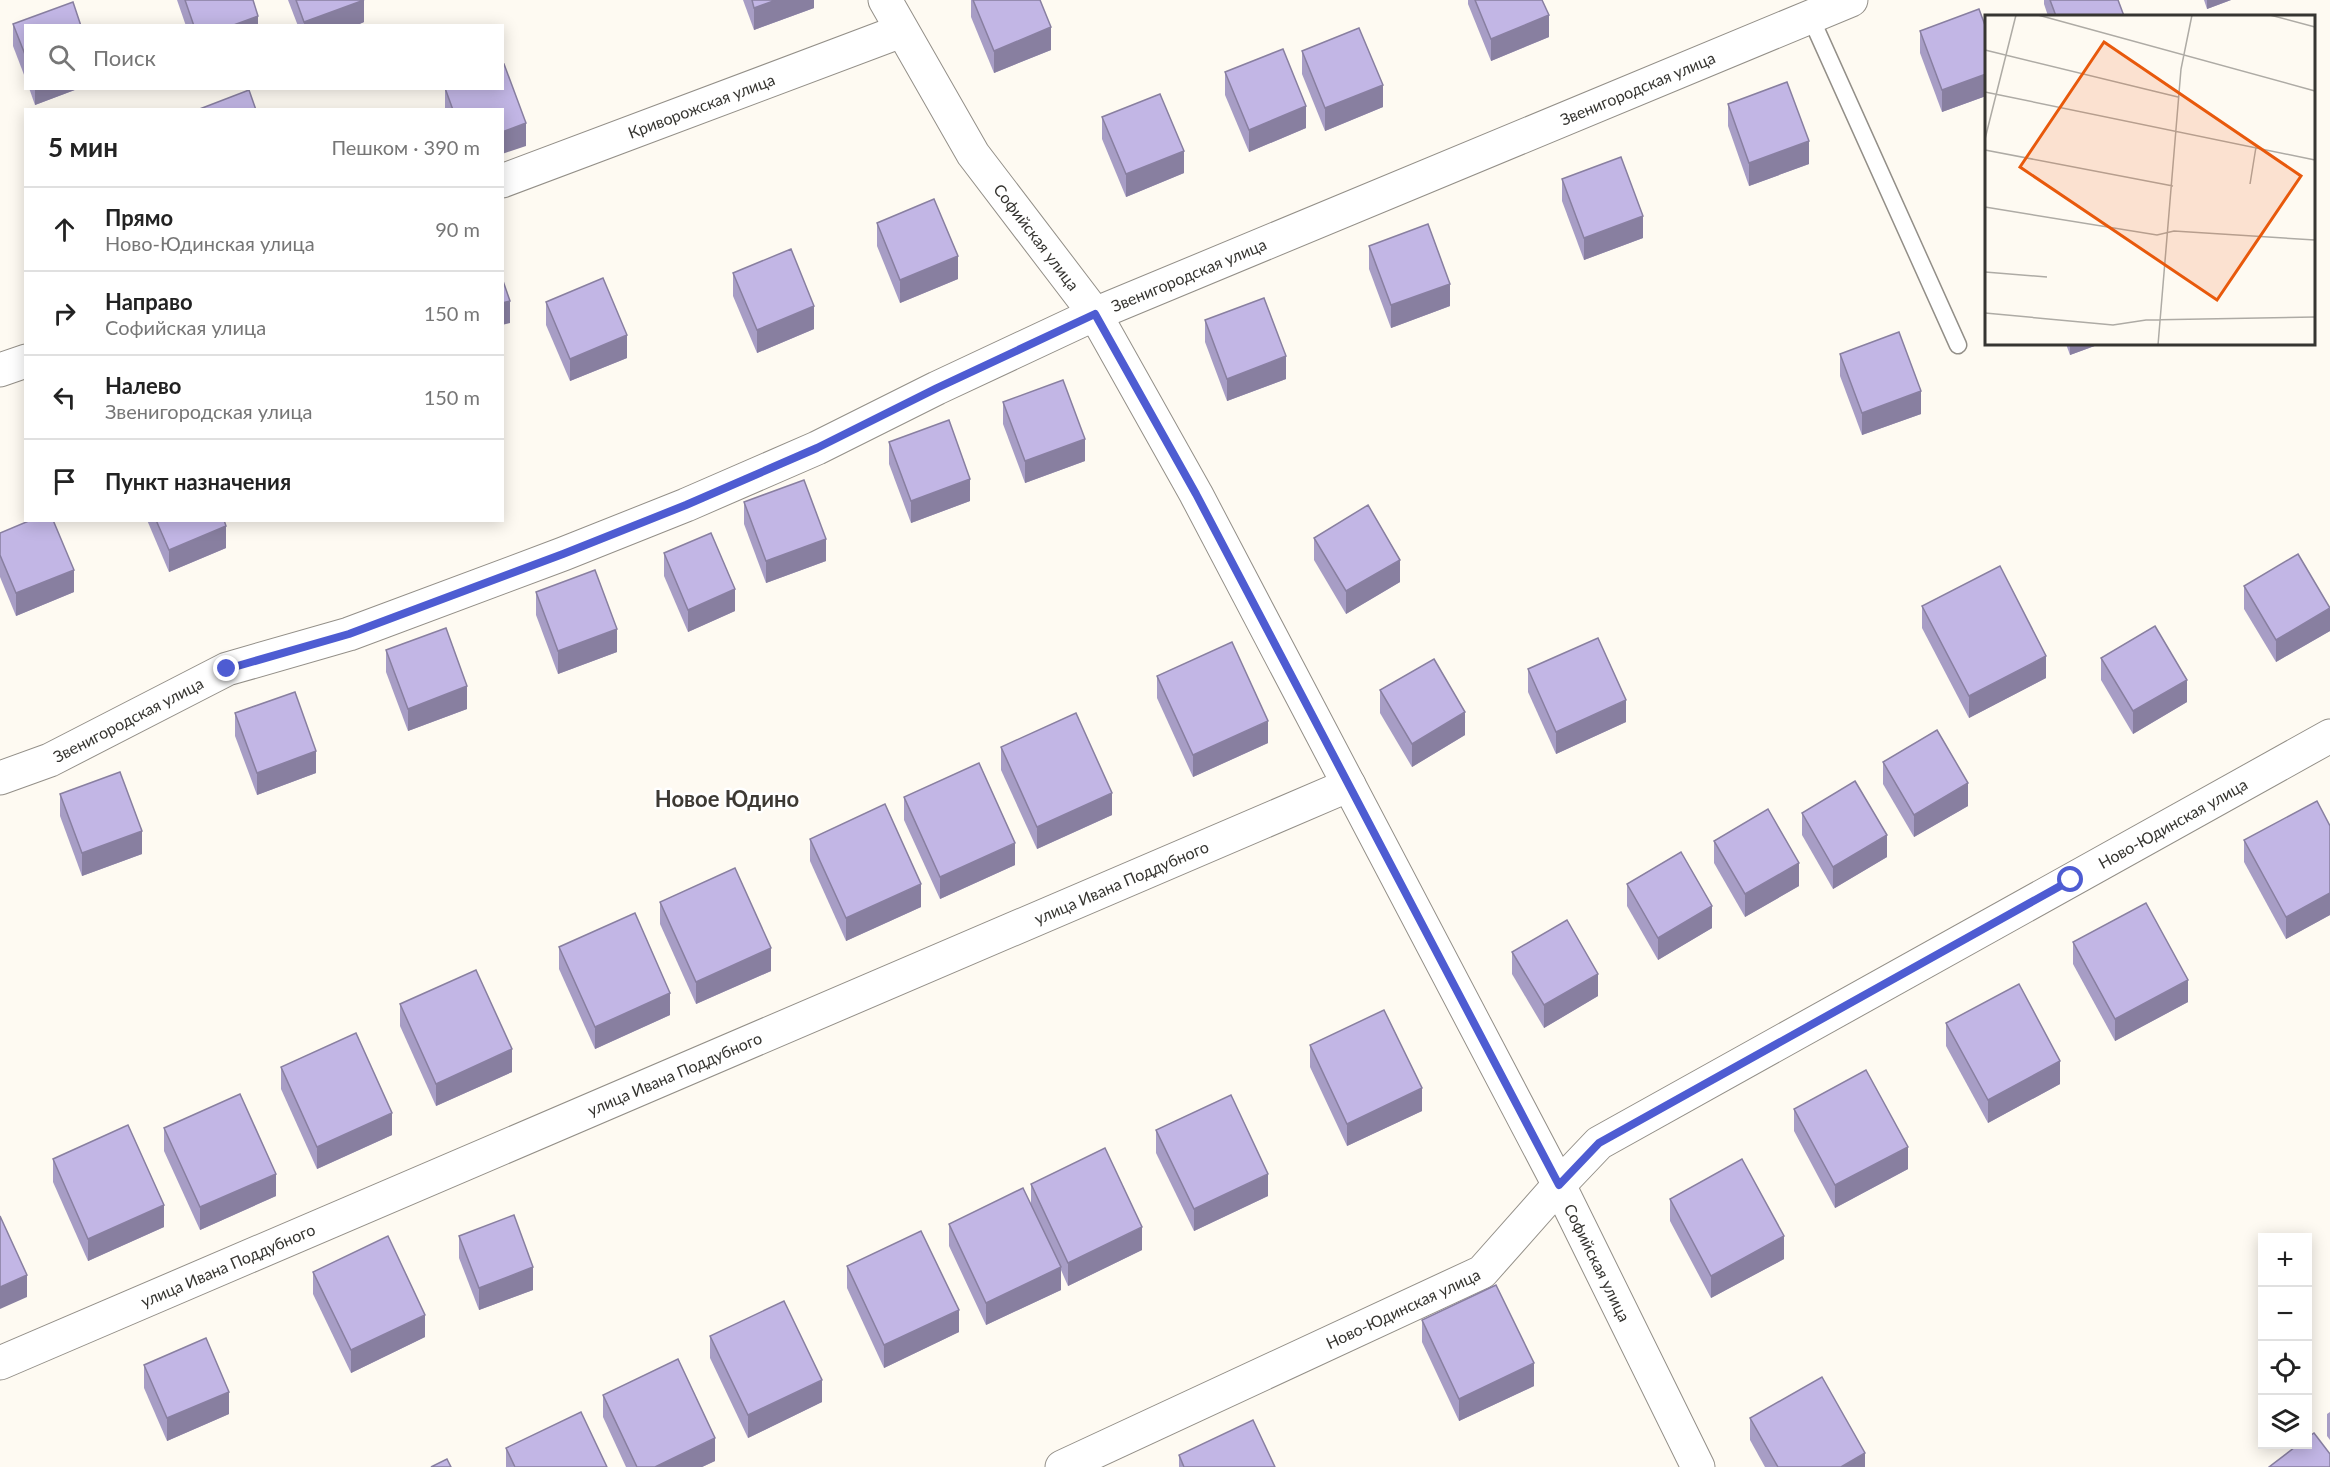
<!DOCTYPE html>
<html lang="ru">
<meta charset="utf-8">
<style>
body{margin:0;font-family:Lato,sans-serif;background:#f2f2f2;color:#222}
.controls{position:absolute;right:18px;bottom:18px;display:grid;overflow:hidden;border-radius:0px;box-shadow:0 3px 15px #0003}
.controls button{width:54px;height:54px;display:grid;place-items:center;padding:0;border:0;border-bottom:2px solid #e0e0e0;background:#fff;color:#222;font:30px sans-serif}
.stop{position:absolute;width:18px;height:18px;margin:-14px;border:4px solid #4e5cd2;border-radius:50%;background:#fff}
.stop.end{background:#4e5cd2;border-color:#fff;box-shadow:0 2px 6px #0008}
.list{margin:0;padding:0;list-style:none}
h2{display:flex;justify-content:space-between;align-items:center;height:78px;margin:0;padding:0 24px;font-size:26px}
h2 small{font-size:20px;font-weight:400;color:#767676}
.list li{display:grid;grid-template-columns:39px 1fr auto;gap:18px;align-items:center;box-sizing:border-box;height:84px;padding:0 24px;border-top:2px solid #e0e0e0}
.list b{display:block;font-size:22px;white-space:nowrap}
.list p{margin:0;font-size:20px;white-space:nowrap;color:#767676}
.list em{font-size:20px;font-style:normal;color:#767676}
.icon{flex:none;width:33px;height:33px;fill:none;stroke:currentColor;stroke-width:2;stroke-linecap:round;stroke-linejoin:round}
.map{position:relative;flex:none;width:2330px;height:1467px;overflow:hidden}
.search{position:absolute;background:#fff;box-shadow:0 3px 15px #0003;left:24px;top:24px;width:480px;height:66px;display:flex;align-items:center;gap:15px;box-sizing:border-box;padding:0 21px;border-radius:0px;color:#767676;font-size:22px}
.panel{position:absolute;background:#fff;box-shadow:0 3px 15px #0003;left:24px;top:108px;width:480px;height:414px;border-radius:0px}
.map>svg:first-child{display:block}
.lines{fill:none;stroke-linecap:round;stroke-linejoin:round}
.lane-casing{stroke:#938f88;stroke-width:19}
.street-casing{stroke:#938f88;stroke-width:35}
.lane{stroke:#fff;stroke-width:16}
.street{stroke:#fff;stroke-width:33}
.wall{fill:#a79dc5}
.shaded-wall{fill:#887fa0}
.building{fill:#c2b6e5;stroke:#887fa0;stroke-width:1.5}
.route{stroke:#4e5cd2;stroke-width:8}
.labels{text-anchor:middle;stroke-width:5;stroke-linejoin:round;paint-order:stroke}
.street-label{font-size:16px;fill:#363531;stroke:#fff}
.district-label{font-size:22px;font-weight:bold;fill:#3d3933;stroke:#fff}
.inset-road{fill:none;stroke:#aeaba5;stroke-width:1.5}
.view{fill:#e8590c;fill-opacity:0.15;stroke:#e8590c;stroke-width:3}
.inset-edge{fill:none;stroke:#363531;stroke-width:3}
</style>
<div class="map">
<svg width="2330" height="1467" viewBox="0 0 2330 1467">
<rect width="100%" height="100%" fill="#fefaf2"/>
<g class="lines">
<g class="lane-casing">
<polyline id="lane" points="1810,16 1958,345"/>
</g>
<g class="street-casing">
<g id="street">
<path id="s1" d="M885,0L973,154L1095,314L1196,494L1559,1185L1698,1467"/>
<path id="s2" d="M502,181L901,31"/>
<polyline points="0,370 26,361"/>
<path id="s3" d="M0,778L50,760L227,669L349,634L563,554L686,505L817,448L937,388L1095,314L1851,0"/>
<path id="s4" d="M0,1363L1349,785"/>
<path id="s5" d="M1062,1467L1482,1272L1559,1185L1599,1143L2330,736"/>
</g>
</g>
<use href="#lane" class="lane"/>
<use href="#street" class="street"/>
</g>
<g class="wall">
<polygon points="177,0 253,0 258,26 186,26"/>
<polygon points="288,0 364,0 364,22 355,26 298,26"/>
<polygon points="743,0 814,0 814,8 754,30"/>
<polygon points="971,0 1040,0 1051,50 994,73 971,17"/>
<polygon points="1468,0 1542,0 1549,37 1491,61 1468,4"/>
<polygon points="2044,0 2118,0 2124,16 2048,16 2044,4"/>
<polygon points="2204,0 2231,0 2207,9"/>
<polygon points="13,24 26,26 26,80 13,46"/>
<polygon points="1986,28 1986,96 1942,112 1920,53 1920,31"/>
<polygon points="1302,51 1383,107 1325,131 1302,74"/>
<polygon points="1225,72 1306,128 1249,152 1225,95"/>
<polygon points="29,88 80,88 35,105"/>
<polygon points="445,88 502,88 526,146 502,110 445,110"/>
<polygon points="1728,104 1809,164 1749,186 1728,126"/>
<polygon points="1102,117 1184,173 1126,197 1102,139"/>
<polygon points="1562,179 1643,238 1584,260 1562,201"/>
<polygon points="877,223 958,279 900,303 877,246"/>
<polygon points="1369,246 1450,306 1391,328 1369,269"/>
<polygon points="733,273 814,329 757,353 733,296"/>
<polygon points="546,302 627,358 570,381 546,325"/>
<polygon points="1205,320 1286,379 1227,401 1205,342"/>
<polygon points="2066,344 2100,344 2070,355"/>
<polygon points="1840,354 1921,414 1862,435 1840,376"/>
<polygon points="1003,402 1085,461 1025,483 1003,424"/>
<polygon points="889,442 970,501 911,523 889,464"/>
<polygon points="744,502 826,561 766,583 744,524"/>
<polygon points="147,520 224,520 226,548 169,572"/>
<polygon points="0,533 74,592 16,616 0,577"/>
<polygon points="1314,538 1400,582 1346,614 1314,560"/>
<polygon points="664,553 735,611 688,632 664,576"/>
<polygon points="2244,586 2330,631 2276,662 2244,609"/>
<polygon points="536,592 617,652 558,674 536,615"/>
<polygon points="1922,606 2046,678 1969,718 1922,628"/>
<polygon points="386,650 467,709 408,731 386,672"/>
<polygon points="2101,658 2187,702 2133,734 2101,680"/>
<polygon points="1528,669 1626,722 1556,754 1528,692"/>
<polygon points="1157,676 1268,743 1193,777 1157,698"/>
<polygon points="1380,690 1465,735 1412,767 1380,713"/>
<polygon points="235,713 316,773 257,795 235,736"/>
<polygon points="1001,747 1112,815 1037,849 1001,770"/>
<polygon points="1883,762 1968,806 1914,837 1883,784"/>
<polygon points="60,794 142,854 82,876 60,816"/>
<polygon points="904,797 1015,865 940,899 904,820"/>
<polygon points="1802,813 1887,857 1833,889 1802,835"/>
<polygon points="2330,826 2330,915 2286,939 2244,862 2244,840"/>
<polygon points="810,839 921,907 846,941 810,861"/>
<polygon points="1714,841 1799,886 1745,917 1714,863"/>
<polygon points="1627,884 1712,928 1658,960 1627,906"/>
<polygon points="660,902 771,971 696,1004 660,924"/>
<polygon points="2073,942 2188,1002 2115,1041 2073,964"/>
<polygon points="559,947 670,1015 595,1049 559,969"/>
<polygon points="1512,952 1598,996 1544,1028 1512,974"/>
<polygon points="400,1004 512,1072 436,1106 400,1026"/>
<polygon points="1946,1023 2060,1084 1988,1123 1946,1046"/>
<polygon points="1310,1045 1422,1111 1347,1146 1310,1067"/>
<polygon points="281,1067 392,1135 317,1169 281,1089"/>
<polygon points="1794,1109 1908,1169 1835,1208 1794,1131"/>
<polygon points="164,1128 276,1196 200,1230 164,1151"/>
<polygon points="1156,1130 1268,1196 1194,1231 1156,1153"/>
<polygon points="53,1159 164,1227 88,1261 53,1182"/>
<polygon points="1031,1184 1142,1250 1068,1286 1061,1270 1061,1290 986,1325 949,1246 949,1224 1031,1204"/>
<polygon points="1670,1199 1784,1259 1711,1298 1670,1221"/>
<polygon points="459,1236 533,1290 479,1310 459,1258"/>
<polygon points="847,1266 959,1332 884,1368 847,1288"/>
<polygon points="313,1272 425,1337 351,1373 313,1294"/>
<polygon points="1422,1320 1534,1386 1459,1421 1422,1342"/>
<polygon points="710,1336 822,1402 748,1438 710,1358"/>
<polygon points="144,1365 229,1414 167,1441 144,1388"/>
<polygon points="603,1395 715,1461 702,1467 626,1467 603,1417"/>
<polygon points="2330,1412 2330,1440 2327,1436 2327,1414"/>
<polygon points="1750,1418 1865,1467 1765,1467 1750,1440"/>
<polygon points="506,1448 607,1467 506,1467"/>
<polygon points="1179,1455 1275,1467 1179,1467"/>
</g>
<g class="shaded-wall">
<polygon points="364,0 364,22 355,26 304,26 304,22"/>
<polygon points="776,0 814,0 814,8 754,30 754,8"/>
<polygon points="2207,0 2231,0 2207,9"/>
<polygon points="1549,15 1549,37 1491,61 1491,39"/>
<polygon points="258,16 258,26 231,26"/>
<polygon points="1051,27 1051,50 994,73 994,51"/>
<polygon points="1986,74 1986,96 1942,112 1942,90"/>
<polygon points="1383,85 1383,107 1325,131 1325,108"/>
<polygon points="35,88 80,88 35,105"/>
<polygon points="1306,106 1306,128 1249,152 1249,130"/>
<polygon points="526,123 526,146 502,154 502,132"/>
<polygon points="1809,141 1809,164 1749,186 1749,163"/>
<polygon points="1184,151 1184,173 1126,197 1126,174"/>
<polygon points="1643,216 1643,238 1584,260 1584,238"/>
<polygon points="958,256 958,279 900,303 900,280"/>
<polygon points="1450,284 1450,306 1391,328 1391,305"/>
<polygon points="510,301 510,323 502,325 502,303"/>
<polygon points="814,306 814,329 757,353 757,330"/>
<polygon points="627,335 627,358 570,381 570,359"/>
<polygon points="2070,344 2100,344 2070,355"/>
<polygon points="1286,356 1286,379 1227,401 1227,379"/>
<polygon points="1921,391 1921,414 1862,435 1862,413"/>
<polygon points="1085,439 1085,461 1025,483 1025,461"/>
<polygon points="970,479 970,501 911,523 911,501"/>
<polygon points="226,526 226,548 169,572 169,550"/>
<polygon points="826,539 826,561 766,583 766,561"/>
<polygon points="1400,560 1400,582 1346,614 1346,591"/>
<polygon points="74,570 74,592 16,616 16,593"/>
<polygon points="735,589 735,611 688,632 688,610"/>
<polygon points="2330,608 2330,631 2276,662 2276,640"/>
<polygon points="617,629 617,652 558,674 558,651"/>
<polygon points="2046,656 2046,678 1969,718 1969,696"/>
<polygon points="2187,680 2187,702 2133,734 2133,711"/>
<polygon points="467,686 467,709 408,731 408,709"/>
<polygon points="1626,700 1626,722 1556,754 1556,732"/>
<polygon points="1465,712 1465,735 1412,767 1412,744"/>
<polygon points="1268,721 1268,743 1193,777 1193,755"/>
<polygon points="316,751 316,773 257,795 257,773"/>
<polygon points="1968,783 1968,806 1914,837 1914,815"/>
<polygon points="1112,793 1112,815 1037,849 1037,827"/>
<polygon points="142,831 142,854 82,876 82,853"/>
<polygon points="1887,835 1887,857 1833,889 1833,867"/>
<polygon points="1015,843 1015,865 940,899 940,877"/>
<polygon points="1799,863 1799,886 1745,917 1745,894"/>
<polygon points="921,884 921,907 846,941 846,918"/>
<polygon points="2330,893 2330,915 2286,939 2286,917"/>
<polygon points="1712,906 1712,928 1658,960 1658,938"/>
<polygon points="771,948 771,971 696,1004 696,982"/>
<polygon points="1598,974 1598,996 1544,1028 1544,1005"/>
<polygon points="2188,980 2188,1002 2115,1041 2115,1019"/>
<polygon points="670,993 670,1015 595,1049 595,1027"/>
<polygon points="512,1049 512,1072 436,1106 436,1084"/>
<polygon points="2060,1061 2060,1084 1988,1123 1988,1100"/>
<polygon points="1422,1088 1422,1111 1347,1146 1347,1124"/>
<polygon points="392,1113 392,1135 317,1169 317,1147"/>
<polygon points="1908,1147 1908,1169 1835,1208 1835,1185"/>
<polygon points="276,1174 276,1196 200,1230 200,1207"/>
<polygon points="1268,1174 1268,1196 1194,1231 1194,1209"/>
<polygon points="164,1205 164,1227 88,1261 88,1239"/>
<polygon points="1142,1227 1142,1250 1068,1286 1068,1263"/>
<polygon points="1784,1236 1784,1259 1711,1298 1711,1276"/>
<polygon points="533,1267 533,1290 479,1310 479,1288"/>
<polygon points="1061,1267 1061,1290 986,1325 986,1303"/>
<polygon points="27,1275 27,1297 0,1309 0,1287"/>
<polygon points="959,1310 959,1332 884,1368 884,1345"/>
<polygon points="425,1315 425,1337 351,1373 351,1350"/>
<polygon points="1534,1363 1534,1386 1459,1421 1459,1399"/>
<polygon points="822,1380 822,1402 748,1438 748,1415"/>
<polygon points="229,1392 229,1414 167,1441 167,1418"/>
<polygon points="715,1438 715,1461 702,1467 655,1467"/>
<polygon points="1865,1453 1865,1467 1841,1467"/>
</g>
<g class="building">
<polygon points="185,0 253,0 258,16 231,26 194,26"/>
<polygon points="296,0 364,0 304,22"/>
<polygon points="752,0 776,0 754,8"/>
<polygon points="973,0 1040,0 1051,27 994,51"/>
<polygon points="1475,0 1542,0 1549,15 1491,39"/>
<polygon points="2050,0 2118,0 2124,16 2056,16"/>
<polygon points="73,2 81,26 26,26 26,57 13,24"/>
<polygon points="1979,9 1986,28 1986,74 1942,90 1920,31"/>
<polygon points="1359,28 1383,85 1325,108 1302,51"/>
<polygon points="1283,49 1306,106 1249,130 1225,72"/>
<polygon points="504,64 526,123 502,132 502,110 453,110 445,88 502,88 502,65"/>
<polygon points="1787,82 1809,141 1749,163 1728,104"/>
<polygon points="249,90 256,110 197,110"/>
<polygon points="1160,94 1184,151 1126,174 1102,117"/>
<polygon points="1621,157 1643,216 1584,238 1562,179"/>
<polygon points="934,199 958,256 900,280 877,223"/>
<polygon points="1428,224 1450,284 1391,305 1369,246"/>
<polygon points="791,249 814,306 757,330 733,273"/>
<polygon points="502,278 510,301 502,303"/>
<polygon points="603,278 627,335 570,359 546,302"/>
<polygon points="1264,298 1286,356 1227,379 1205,320"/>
<polygon points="1899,332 1921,391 1862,413 1840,354"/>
<polygon points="1063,380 1085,439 1025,461 1003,402"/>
<polygon points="949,420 970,479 911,501 889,442"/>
<polygon points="804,480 826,539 766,561 744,502"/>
<polygon points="1368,505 1400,560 1346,591 1314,538"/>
<polygon points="31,520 53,520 74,570 16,593 0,555 0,533"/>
<polygon points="156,520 224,520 226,526 169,550"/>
<polygon points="711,533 735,589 688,610 664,553"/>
<polygon points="2298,554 2330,608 2276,640 2244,586"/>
<polygon points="2000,566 2046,656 1969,696 1922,606"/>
<polygon points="595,570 617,629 558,651 536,592"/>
<polygon points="2155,626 2187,680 2133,711 2101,658"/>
<polygon points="446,628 467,686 408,709 386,650"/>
<polygon points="1598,638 1626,700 1556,732 1528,669"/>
<polygon points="1232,642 1268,721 1193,755 1157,676"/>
<polygon points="1434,659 1465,712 1412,744 1380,690"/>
<polygon points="295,692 316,751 257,773 235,713"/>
<polygon points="1076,713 1112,793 1037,827 1001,747"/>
<polygon points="1937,730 1968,783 1914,815 1883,762"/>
<polygon points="979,763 1015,843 940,877 904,797"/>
<polygon points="120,772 142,831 82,853 60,794"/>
<polygon points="1855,781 1887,835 1833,867 1802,813"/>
<polygon points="2317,801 2330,826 2330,893 2286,917 2244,840"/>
<polygon points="885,804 921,884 846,918 810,839"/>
<polygon points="1768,809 1799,863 1745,894 1714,841"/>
<polygon points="1681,852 1712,906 1658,938 1627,884"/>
<polygon points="735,868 771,948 696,982 660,902"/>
<polygon points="2146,903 2188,980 2115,1019 2073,942"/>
<polygon points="635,913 670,993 595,1027 559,947"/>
<polygon points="1567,920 1598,974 1544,1005 1512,952"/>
<polygon points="476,970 512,1049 436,1084 400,1004"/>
<polygon points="2019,984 2060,1061 1988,1100 1946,1023"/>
<polygon points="1384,1010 1422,1088 1347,1124 1310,1045"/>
<polygon points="356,1033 392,1113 317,1147 281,1067"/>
<polygon points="1866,1070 1908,1147 1835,1185 1794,1109"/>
<polygon points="240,1094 276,1174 200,1207 164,1128"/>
<polygon points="1231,1095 1268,1174 1194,1209 1156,1130"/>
<polygon points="128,1125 164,1205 88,1239 53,1159"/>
<polygon points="1105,1148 1142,1227 1068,1263 1031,1184"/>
<polygon points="1742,1159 1784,1236 1711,1276 1670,1199"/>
<polygon points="1023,1188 1061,1267 986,1303 949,1224"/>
<polygon points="514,1215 533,1267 479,1288 459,1236"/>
<polygon points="0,1216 27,1275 0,1287"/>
<polygon points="921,1231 959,1310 884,1345 847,1266"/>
<polygon points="388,1236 425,1315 351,1350 313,1272"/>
<polygon points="1496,1285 1534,1363 1459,1399 1422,1320"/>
<polygon points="784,1301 822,1380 748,1415 710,1336"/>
<polygon points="206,1338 229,1392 167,1418 144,1365"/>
<polygon points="678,1359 715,1438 655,1467 637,1467 603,1395"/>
<polygon points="1822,1377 1865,1453 1841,1467 1778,1467 1750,1418"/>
<polygon points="581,1412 607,1467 515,1467 506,1448"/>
<polygon points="1253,1420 1275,1467 1184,1467 1179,1455"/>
<polygon points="2314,1433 2330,1454 2330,1467 2269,1467 2299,1444 2307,1444 2307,1438"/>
<polygon points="447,1459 451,1467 431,1467"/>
</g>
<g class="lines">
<polyline class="route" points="227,669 349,634 563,554 686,505 817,448 937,388 1095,314 1196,494 1559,1185 1599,1143 2071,880"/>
</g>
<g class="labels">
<g class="street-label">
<text dy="6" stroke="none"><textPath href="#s3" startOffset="1779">Звенигородская улица</textPath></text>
<text dy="6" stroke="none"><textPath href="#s2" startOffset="213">Криворожская улица</textPath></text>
<text dy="6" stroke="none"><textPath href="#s1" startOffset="282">Софийская улица</textPath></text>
<text dy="6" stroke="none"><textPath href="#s3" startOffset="1293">Звенигородская улица</textPath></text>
<text dy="6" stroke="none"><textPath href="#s3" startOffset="141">Звенигородская улица</textPath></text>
<text dy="6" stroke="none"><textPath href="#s5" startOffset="1294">Ново-Юдинская улица</textPath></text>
<text dy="6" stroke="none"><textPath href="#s4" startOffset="1220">улица Ивана Поддубного</textPath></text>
<text dy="6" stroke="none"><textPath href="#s4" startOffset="734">улица Ивана Поддубного</textPath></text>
<text dy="6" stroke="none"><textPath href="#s1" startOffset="1452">Софийская улица</textPath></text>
<text dy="6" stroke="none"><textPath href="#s4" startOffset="248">улица Ивана Поддубного</textPath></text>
<text dy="6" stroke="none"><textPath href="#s5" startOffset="376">Ново-Юдинская улица</textPath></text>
</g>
<g class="district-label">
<text x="727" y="807">Новое Юдино</text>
</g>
</g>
<g transform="translate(1985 15)">
<rect width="330" height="330" fill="#fefaf2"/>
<path class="inset-road" d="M53,0L330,76M285,0L330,12M0,35L193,82M0,77L330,145M0,124L31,0M0,135L188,171M265,169L271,132M0,192L172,220L189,216L330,225M0,257L62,262M0,298L128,310L161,305L330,302M173,330L196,54L207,0"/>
<path class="view" d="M119,27L316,161L232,285L35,152Z"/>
<rect width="330" height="330" class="inset-edge"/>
</g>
</svg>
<div class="controls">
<button>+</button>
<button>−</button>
<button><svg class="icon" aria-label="locate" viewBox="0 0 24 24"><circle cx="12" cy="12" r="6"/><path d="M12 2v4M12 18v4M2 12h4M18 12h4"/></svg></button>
<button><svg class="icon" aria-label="layers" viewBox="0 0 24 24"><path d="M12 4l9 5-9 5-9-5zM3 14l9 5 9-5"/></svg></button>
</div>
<div class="stop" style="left:2071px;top:880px"></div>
<div class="stop end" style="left:227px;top:669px"></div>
<div class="search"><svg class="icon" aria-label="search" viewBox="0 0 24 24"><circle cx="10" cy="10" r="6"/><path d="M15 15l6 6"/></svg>Поиск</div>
<section class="panel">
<h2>5 мин<small>Пешком · 390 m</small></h2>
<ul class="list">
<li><svg class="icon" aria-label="ahead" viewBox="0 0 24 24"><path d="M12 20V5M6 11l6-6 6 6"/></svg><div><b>Прямо</b><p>Ново-Юдинская улица</p></div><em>90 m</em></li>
<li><svg class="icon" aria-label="right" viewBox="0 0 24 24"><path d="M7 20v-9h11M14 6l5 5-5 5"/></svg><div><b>Направо</b><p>Софийская улица</p></div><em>150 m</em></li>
<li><svg class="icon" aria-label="left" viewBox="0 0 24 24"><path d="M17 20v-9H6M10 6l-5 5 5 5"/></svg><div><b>Налево</b><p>Звенигородская улица</p></div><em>150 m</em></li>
<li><svg class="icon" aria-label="arrive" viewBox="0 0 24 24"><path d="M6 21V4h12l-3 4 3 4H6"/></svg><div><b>Пункт назначения</b></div></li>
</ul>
</section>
</div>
